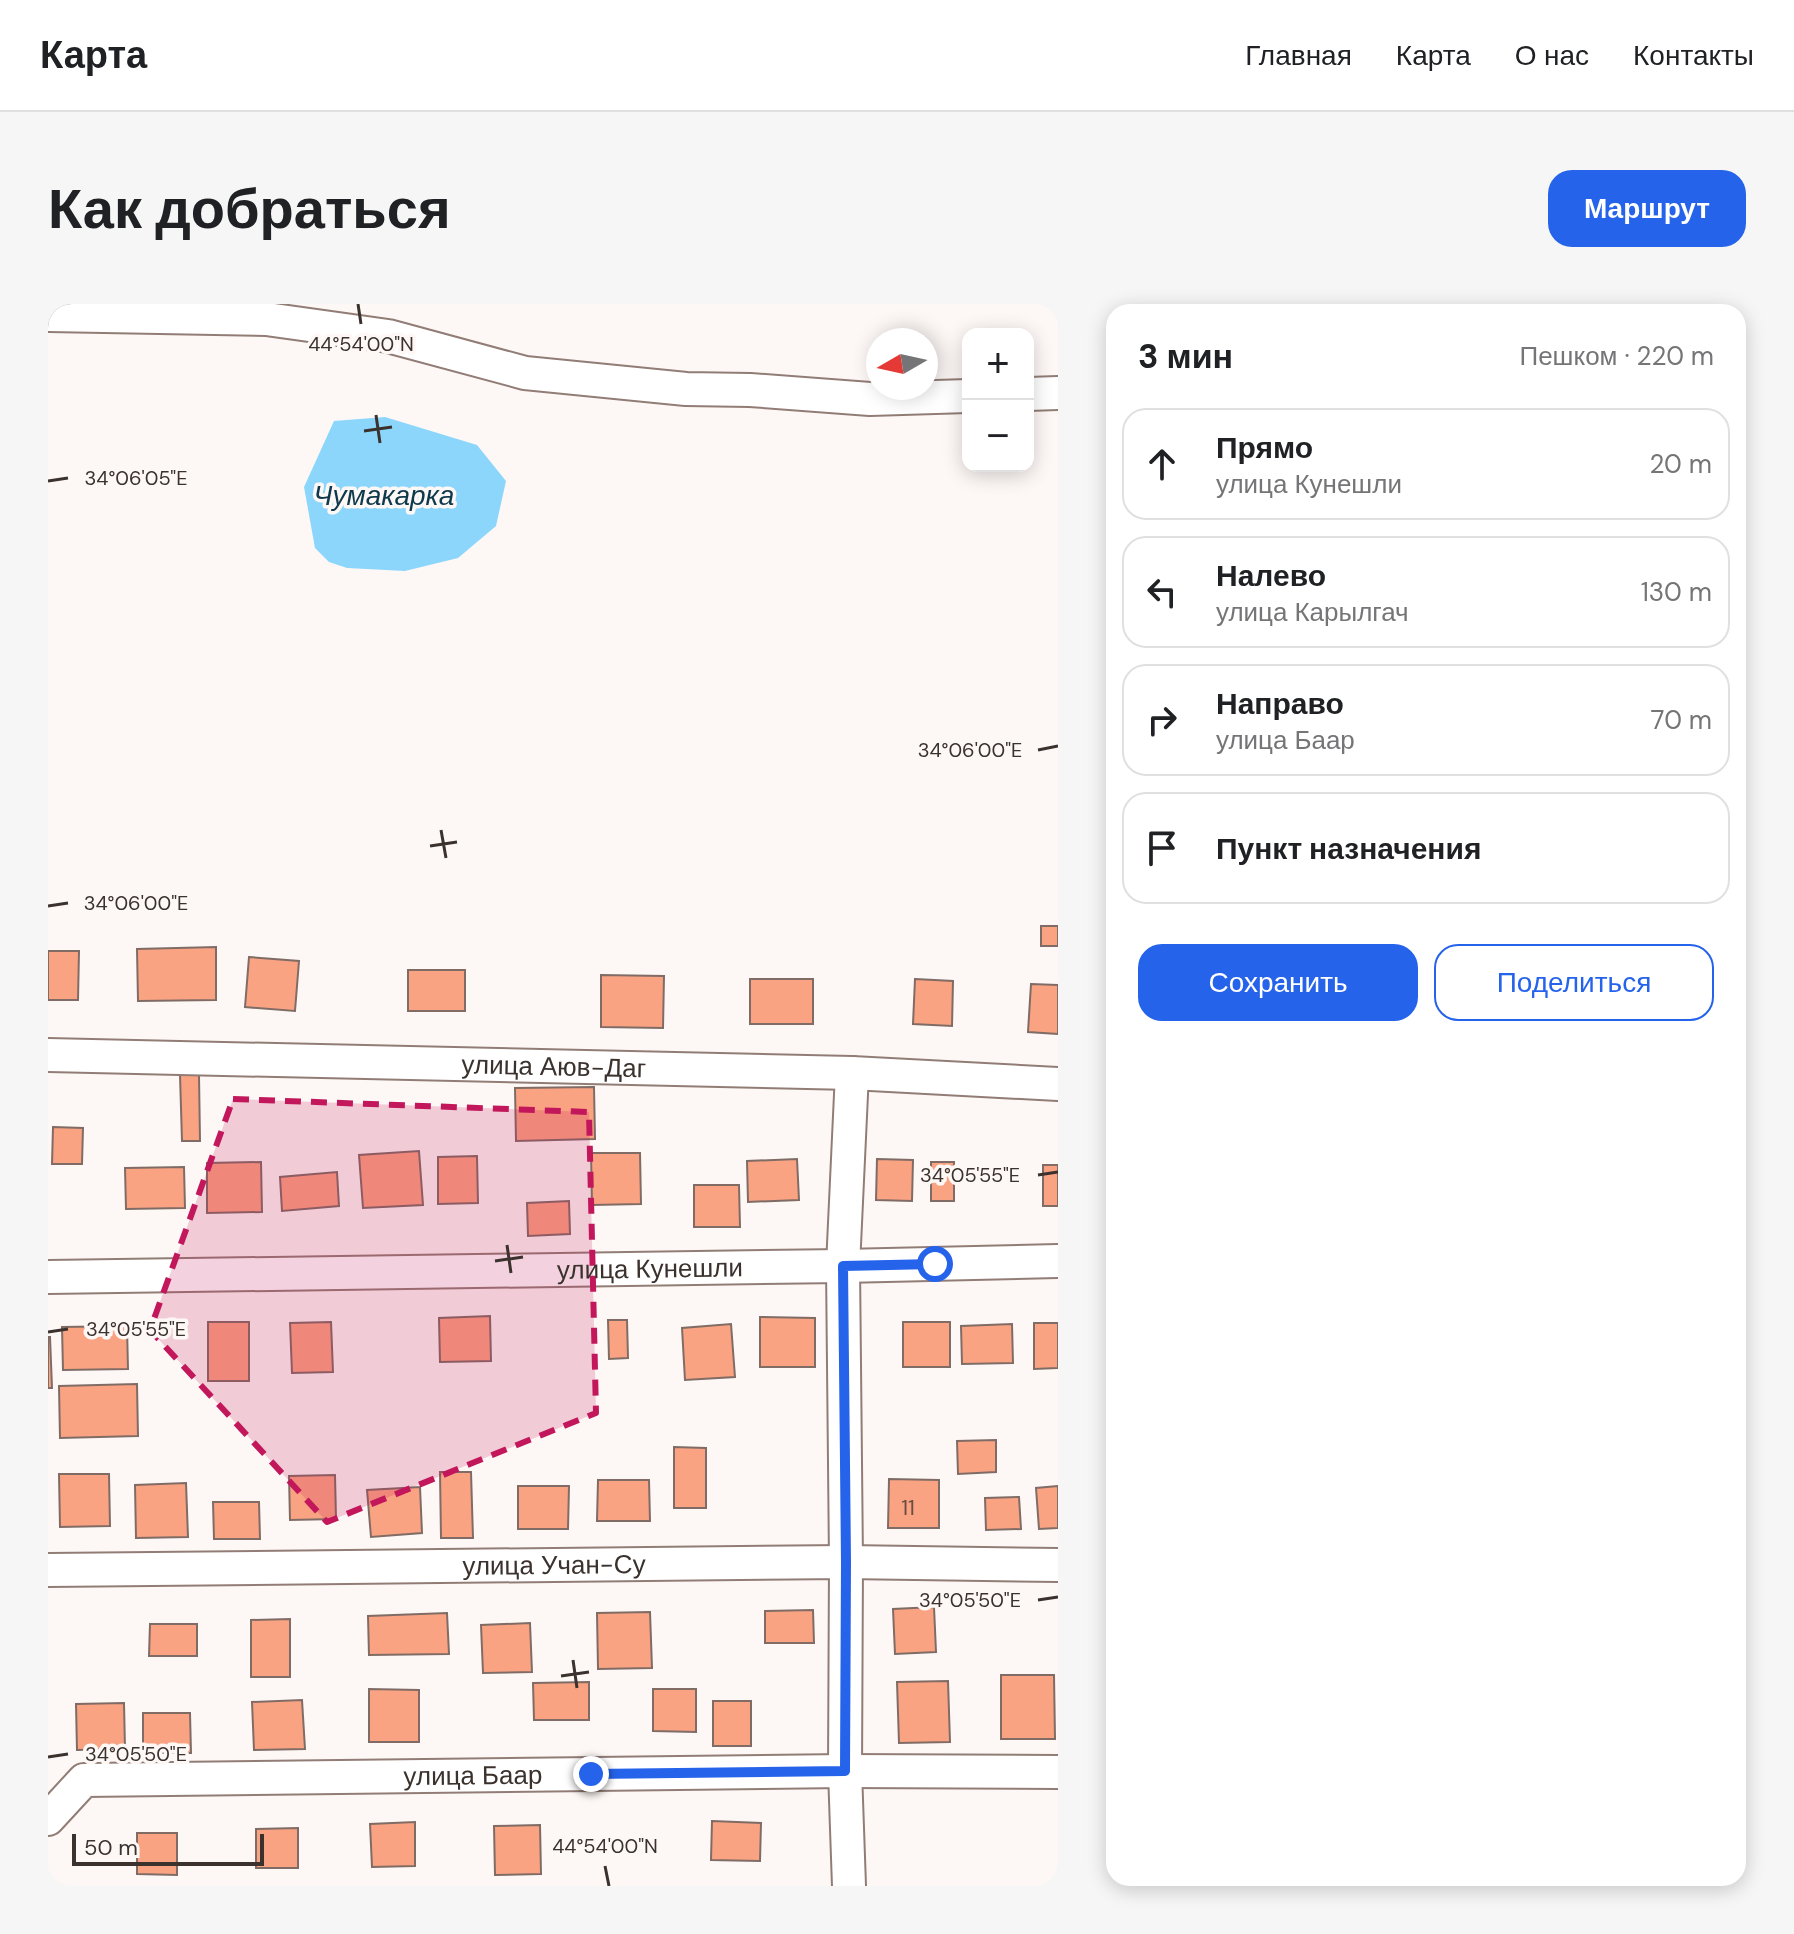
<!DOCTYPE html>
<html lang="ru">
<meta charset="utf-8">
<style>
body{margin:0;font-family:"DM Sans",sans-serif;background:#f6f6f6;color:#202124}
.controls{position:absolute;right:24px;top:24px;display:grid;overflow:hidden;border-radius:16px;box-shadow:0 4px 20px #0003}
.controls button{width:72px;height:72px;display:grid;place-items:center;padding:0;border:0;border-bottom:2px solid #e0e0e0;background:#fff;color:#202124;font:40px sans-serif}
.compass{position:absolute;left:818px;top:24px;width:72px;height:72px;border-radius:50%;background:#fff;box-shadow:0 4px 20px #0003;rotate:261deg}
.scale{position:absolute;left:24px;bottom:20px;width:192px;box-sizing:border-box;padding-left:8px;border:4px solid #3b322e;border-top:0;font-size:22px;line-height:28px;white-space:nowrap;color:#3b322e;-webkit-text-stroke:6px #fdf8f6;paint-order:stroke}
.stop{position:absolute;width:24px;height:24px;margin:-18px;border:6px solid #2563eb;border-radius:50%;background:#fff}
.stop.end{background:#2563eb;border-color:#fff;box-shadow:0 2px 8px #0008}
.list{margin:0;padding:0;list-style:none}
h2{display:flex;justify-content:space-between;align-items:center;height:104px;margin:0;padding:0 32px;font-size:34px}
h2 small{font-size:26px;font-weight:400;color:#757577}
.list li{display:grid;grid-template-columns:52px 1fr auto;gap:24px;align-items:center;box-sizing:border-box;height:112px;margin:0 16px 16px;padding:0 16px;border:2px solid #e0e0e0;border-radius:24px}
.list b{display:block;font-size:30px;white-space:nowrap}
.list p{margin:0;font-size:26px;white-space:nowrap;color:#757577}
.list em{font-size:26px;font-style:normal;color:#757577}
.actions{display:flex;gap:16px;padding:24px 32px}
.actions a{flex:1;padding:18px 0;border:2px solid #2563eb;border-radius:24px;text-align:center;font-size:28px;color:#2563eb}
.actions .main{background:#2563eb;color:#fff}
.icon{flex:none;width:44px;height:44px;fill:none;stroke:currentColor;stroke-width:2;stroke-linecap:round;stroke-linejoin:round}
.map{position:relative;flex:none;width:1010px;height:1582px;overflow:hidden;border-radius:24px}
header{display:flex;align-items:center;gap:48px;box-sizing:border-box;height:112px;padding:0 40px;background:#fff;border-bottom:2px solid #e0e0e0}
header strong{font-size:38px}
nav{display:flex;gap:44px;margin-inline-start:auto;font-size:28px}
.intro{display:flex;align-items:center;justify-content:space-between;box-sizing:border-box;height:192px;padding:0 48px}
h1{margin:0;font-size:56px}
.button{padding:20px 36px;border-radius:24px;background:#2563eb;color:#fff;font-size:28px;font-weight:700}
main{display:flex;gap:48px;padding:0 48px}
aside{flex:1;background:#fff;border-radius:24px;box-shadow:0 4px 20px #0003}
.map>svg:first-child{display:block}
.water{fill:#8cd6fb}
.building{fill:#faa383;stroke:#806c65;stroke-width:2}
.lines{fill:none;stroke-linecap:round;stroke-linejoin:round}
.street-casing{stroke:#927d76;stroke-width:36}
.street{stroke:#fff;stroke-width:32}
.route{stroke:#2563eb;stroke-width:10}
.marked{fill:#c2185b;fill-opacity:0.2;stroke:#c2185b;stroke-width:6;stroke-dasharray:16 10;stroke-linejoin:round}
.ticks{fill:none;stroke:#3b322e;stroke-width:3}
.labels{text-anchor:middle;stroke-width:7;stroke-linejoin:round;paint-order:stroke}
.number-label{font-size:22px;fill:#6b4e43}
.street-label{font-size:26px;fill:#3b322e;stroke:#fdf8f6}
.water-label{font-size:28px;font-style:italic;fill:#0e394c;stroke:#fdf8f6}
.ticks-label{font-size:20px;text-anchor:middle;fill:#3b322e;stroke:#fdf8f6;stroke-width:7;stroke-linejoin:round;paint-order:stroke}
</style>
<header>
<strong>Карта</strong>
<nav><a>Главная</a><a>Карта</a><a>О нас</a><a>Контакты</a></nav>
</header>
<div class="intro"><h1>Как добраться</h1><a class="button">Маршрут</a></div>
<main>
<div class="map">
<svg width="1010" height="1582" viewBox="0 0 1010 1582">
<rect width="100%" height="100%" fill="#fdf8f6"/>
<polygon class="water" points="337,113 429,141 458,177 448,222 410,254 357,267 299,264 281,258 267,244 256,183 286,117"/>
<g class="building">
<rect x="993" y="622" width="17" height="20"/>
<polygon points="168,643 168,696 90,697 89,645"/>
<polygon points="0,647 31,647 30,696 0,696"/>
<polygon points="201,653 251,657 247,707 197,703"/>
<rect x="360" y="666" width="57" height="41"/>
<polygon points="553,671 616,672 615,724 553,723"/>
<rect x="702" y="675" width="63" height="45"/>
<polygon points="867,675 905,677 904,722 865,720"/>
<polygon points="983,680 1010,681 1010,730 980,728"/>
<polygon points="132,771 151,771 152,837 134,837"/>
<polygon points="546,783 547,835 468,837 467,784"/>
<polygon points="5,823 35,824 34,860 4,860"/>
<polygon points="371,847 375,901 315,904 311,851"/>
<polygon points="543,849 592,849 593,900 544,901"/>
<polygon points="429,852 430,899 390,900 390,853"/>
<polygon points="749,855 751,896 700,898 699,857"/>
<polygon points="829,855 865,856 864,897 828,896"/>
<polygon points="213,858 214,908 159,909 159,859"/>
<rect x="883" y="858" width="23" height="39"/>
<rect x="995" y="861" width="15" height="41"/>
<polygon points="136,863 137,904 78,905 77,864"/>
<polygon points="289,868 291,902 234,907 232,873"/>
<polygon points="646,881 691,881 692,923 646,923"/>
<polygon points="521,897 522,930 480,932 479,899"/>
<polygon points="442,1012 443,1057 392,1058 391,1014"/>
<polygon points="712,1013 767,1014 767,1063 712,1063"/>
<polygon points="560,1016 579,1016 580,1054 561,1055"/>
<rect x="160" y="1018" width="41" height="59"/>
<polygon points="283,1018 285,1068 244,1069 242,1019"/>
<rect x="855" y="1018" width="47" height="45"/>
<polygon points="986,1019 1010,1019 1010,1064 986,1065"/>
<polygon points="683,1020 687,1073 637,1076 634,1024"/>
<polygon points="964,1020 965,1059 914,1060 913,1022"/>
<polygon points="79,1022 80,1065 15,1066 14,1023"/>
<polygon points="0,1033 2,1033 4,1084 0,1084"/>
<polygon points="89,1080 90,1132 12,1134 11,1082"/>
<polygon points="948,1136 948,1168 910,1170 909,1137"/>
<polygon points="626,1143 658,1144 658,1204 626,1204"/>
<polygon points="392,1168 423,1168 425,1234 393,1234"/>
<polygon points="11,1170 61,1170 62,1222 12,1223"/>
<polygon points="287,1171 288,1215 242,1216 241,1172"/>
<polygon points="841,1175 891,1176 891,1224 840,1224"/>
<polygon points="550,1176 601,1176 602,1217 549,1217"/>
<polygon points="138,1179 140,1233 88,1234 87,1181"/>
<polygon points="470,1182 521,1182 520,1225 470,1225"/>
<polygon points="1010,1182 1010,1224 991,1225 988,1184"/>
<polygon points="372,1183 374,1229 323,1233 319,1186"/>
<polygon points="971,1193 973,1225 938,1226 937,1194"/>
<polygon points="165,1198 211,1198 212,1235 166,1235"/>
<polygon points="886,1303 888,1348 847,1350 845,1305"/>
<polygon points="765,1306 766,1339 717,1339 717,1307"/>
<polygon points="602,1308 604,1364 550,1365 549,1309"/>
<polygon points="399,1309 401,1350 321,1351 320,1312"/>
<polygon points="242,1315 242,1373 203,1373 203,1316"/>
<polygon points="482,1319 484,1368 435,1369 433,1321"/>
<polygon points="102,1320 149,1320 149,1352 101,1352"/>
<polygon points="953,1371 1006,1371 1007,1435 953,1435"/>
<polygon points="900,1377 902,1438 851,1439 849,1378"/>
<polygon points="541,1378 541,1416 486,1416 485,1379"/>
<polygon points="321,1385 371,1386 371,1438 321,1438"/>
<polygon points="605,1385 648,1385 648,1428 605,1427"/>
<polygon points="254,1396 257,1445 206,1446 204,1398"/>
<rect x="665" y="1397" width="38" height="45"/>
<polygon points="76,1399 77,1445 29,1446 28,1400"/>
<polygon points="95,1409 142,1409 143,1449 95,1449"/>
<polygon points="664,1517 713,1519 712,1557 663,1556"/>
<polygon points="367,1518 367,1562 324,1563 322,1520"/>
<polygon points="492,1521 493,1570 447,1571 446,1522"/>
<polygon points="250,1524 250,1564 208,1564 208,1525"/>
<polygon points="89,1529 129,1529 129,1571 89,1570"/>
</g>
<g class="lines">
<g class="street-casing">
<g id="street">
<polyline points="0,11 218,15 340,32 477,69 638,85 702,86 822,95 920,92"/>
<polyline points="980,90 1010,89"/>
<path id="s1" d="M0,751L804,769L1010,780"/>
<path id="s2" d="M0,973L795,962L1010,957"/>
<path id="s3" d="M0,1266L798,1258L1010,1261"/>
<path id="s4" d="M0,1515L36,1476L797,1467L1010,1468"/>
<polyline points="801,1582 797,1467 798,1258 795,962 804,769"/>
</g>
</g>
<use href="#street" class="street"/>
</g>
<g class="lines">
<polyline class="route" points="543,1470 797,1467 798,1258 795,962 887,960"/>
</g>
<path class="marked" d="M185,795L541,808L548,1109L279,1218L102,1026Z"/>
<path class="ticks" d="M310,0L313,20M328,111L332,139M316,127L344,123M0,177L20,174M990,446L1010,442M393,526L398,554M382,542L409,538M0,602L20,599M990,871L1010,868M459,941L463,969M447,957L475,953M0,1028L20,1025M990,1296L1010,1293M525,1356L529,1384M513,1372L541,1368M0,1453L20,1450M557,1562L561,1582"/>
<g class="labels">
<g class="number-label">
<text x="860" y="1211">11</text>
</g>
<g class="street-label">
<text dy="9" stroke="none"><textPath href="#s1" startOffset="506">улица Аюв-Даг</textPath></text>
<text dy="9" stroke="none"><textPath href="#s2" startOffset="602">улица Кунешли</textPath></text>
<text dy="9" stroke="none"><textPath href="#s3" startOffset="506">улица Учан-Су</textPath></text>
<text dy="9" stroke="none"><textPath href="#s4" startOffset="442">улица Баар</textPath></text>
</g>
<g class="water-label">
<text x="336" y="201">Чумакарка</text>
</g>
</g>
<g class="ticks-label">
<text x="313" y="47">44°54'00"N</text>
<text x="88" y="181">34°06'05"E</text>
<text x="922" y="453">34°06'00"E</text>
<text x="88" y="606">34°06'00"E</text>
<text x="922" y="878">34°05'55"E</text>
<text x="88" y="1032">34°05'55"E</text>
<text x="922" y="1303">34°05'50"E</text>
<text x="88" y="1457">34°05'50"E</text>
<text x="557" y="1549">44°54'00"N</text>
</g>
</svg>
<div class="controls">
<button>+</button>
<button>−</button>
</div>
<svg class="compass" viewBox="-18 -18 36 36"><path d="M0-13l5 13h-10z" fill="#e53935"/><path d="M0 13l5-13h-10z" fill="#757577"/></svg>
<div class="scale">50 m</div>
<div class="stop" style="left:887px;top:960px"></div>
<div class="stop end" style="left:543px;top:1470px"></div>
</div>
<aside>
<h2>3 мин<small>Пешком · 220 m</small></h2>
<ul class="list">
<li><svg class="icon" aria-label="ahead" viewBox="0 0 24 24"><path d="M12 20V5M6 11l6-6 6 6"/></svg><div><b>Прямо</b><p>улица Кунешли</p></div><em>20 m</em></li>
<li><svg class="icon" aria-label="left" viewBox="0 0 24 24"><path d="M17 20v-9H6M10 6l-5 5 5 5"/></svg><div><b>Налево</b><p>улица Карылгач</p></div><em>130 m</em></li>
<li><svg class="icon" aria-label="right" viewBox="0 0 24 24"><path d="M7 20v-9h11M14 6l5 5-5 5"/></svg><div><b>Направо</b><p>улица Баар</p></div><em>70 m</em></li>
<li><svg class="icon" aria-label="arrive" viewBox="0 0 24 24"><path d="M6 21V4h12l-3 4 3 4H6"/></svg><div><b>Пункт назначения</b></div></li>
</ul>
<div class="actions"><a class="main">Сохранить</a><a>Поделиться</a></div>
</aside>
</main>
